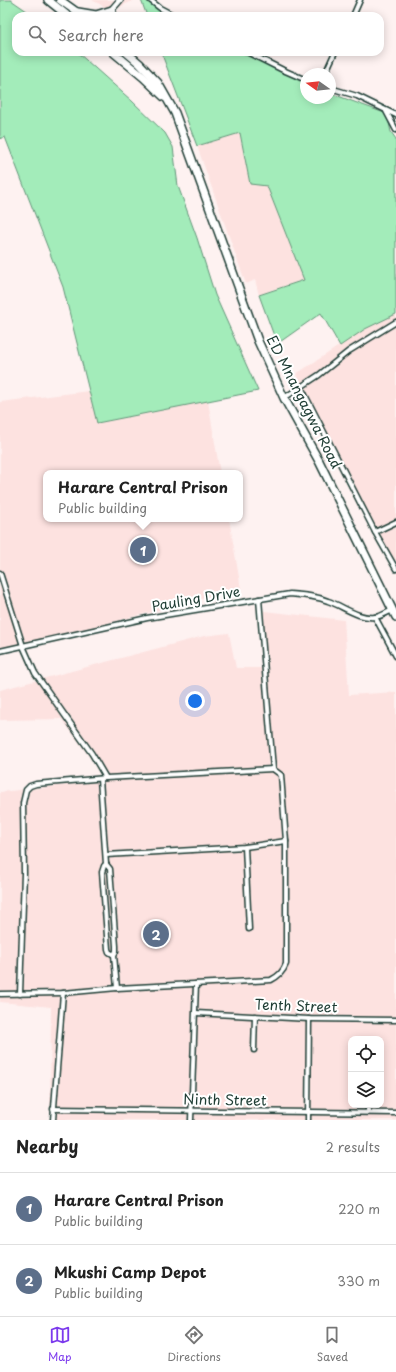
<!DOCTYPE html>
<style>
body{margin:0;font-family:"Playpen Sans",sans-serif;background:#f6f6f6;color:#222}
.controls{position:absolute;right:12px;bottom:12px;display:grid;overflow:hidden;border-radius:8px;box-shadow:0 2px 10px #0003}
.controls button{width:36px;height:36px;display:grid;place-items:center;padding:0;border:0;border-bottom:1px solid #e0e0e0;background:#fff;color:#222;font:20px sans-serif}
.compass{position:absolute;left:300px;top:68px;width:36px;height:36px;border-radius:50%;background:#fff;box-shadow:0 2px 10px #0003;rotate:285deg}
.you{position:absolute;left:195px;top:701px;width:14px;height:14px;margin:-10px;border:3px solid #fff;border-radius:50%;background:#1a73e8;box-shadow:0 0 0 6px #1a73e833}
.badge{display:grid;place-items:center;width:26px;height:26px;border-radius:50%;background:#7c3aed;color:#fff;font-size:13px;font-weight:700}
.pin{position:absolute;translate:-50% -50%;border:2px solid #fff;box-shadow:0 1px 4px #0006}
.popup{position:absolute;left:43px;top:470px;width:200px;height:52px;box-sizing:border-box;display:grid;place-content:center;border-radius:8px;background:#fff;filter:drop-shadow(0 1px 3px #0005);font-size:13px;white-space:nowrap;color:#767676}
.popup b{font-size:15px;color:#222}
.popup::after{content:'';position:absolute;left:50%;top:100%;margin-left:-8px;border:8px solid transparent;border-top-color:#fff}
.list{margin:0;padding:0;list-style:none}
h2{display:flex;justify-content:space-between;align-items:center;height:52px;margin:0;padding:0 16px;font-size:17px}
h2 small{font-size:13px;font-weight:400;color:#767676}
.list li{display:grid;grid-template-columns:26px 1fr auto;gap:12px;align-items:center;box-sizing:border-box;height:72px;padding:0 16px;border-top:1px solid #e0e0e0}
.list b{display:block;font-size:15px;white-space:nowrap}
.list p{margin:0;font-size:13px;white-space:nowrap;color:#767676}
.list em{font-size:13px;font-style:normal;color:#767676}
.icon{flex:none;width:22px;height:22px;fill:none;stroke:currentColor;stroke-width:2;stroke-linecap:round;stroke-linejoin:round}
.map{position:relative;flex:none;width:396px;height:1120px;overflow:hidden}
.search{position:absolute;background:#fff;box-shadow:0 2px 10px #0003;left:12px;right:12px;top:12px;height:44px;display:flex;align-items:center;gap:10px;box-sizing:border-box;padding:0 14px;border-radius:12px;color:#767676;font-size:15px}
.sheet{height:196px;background:#fff}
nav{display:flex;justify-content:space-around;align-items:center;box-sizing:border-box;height:56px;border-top:1px solid #e0e0e0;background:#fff;font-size:11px;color:#767676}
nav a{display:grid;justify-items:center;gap:2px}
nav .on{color:#7c3aed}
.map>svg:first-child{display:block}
.built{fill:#fde2e0;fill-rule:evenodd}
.green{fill:#a3ecba;stroke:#619477}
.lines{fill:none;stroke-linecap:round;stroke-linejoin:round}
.street-casing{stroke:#1f3d34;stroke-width:7}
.secondary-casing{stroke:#1f3d34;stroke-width:8}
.highway-casing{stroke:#1f3d34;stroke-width:10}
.street{stroke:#fff;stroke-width:4}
.secondary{stroke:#fff;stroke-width:5.5}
.highway{stroke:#fff;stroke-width:7}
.labels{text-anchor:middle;stroke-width:4;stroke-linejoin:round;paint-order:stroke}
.street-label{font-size:14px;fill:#1f3d34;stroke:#fff}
</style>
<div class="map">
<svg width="396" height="1120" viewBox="0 0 396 1120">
<rect width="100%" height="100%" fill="#fef2f1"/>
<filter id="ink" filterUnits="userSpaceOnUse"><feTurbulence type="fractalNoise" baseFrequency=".025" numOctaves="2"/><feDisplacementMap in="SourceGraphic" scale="8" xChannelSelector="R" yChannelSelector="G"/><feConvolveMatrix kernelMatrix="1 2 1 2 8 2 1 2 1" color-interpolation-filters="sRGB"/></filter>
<g filter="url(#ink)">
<g class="built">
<polygon points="92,0 134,0 112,11"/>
<polygon points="240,133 250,184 267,185 305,280 259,295 255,280 246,284 197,146"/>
<polygon points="396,314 396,568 296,374 365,329"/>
<polygon points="89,391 98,423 208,401 220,473 46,473 46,519 229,519 241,589 0,651 0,402"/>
<path d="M264,611L344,620L349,695L396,692V1120H50L51,1007L0,1002V792L107,781L62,719L0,720V690L204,636L229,633L236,668H264ZM351,1039H381V1105H351Z"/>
</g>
<g class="green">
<polygon points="0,0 11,0 34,16 16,16 16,52 77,52 132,101 165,133 173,147 178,186 197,238 215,295 258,391 97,423 63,287 5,137 0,139"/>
<polygon points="141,0 146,0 176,16 147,16"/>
<polygon points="161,52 246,52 306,82 306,98 330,98 330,93 387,114 391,132 396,139 396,314 365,329 340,346 321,313 277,344 259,295 304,280 267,186 250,184 240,133 197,146"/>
</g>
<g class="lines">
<g class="street-casing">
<g id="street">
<polyline points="150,0 160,8 175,16"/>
<polyline points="353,16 360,0"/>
<polyline points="247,52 283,70 306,80"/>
<polyline points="325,74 335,52"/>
<polyline points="330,88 357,96 396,115"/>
<polyline points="386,111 396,130"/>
<polyline points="301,387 375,532 396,569"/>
<polyline points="284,398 319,375 349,351 396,322"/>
<polyline points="375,532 396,522"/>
<polyline points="0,573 23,646 35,673 92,754 106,778"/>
<polyline points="375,617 396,656"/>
<path d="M0,651L147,618L290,594C303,595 316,596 328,601C343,606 358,619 375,617C381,617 387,612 393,610"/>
<polyline points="100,779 106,864 110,869 116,946 116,951 114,955 117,988"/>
<polyline points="245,847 249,929"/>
<polyline points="106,855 245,847 286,841"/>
<polyline points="106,864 104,866 102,872 108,949 109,952 114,955"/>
<path d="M0,994L63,993L117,988L271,980C279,976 283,972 286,964V841L281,775L273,769L259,599"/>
<polyline points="20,994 24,873 23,803 26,790 30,786 36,784 106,778 273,769"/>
<polyline points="196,1013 309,1019 396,1020"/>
<polyline points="254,1050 255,1016"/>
<polyline points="53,1109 396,1113"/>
<polyline points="368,1112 368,1105"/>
<polyline points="53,1120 63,993"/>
<polyline points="191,1120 196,984"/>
<polyline points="308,1120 309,1019"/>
</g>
</g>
<g class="secondary-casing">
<polyline id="secondary" points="106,16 120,0"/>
</g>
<g class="highway-casing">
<g id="highway">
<polyline points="48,0 68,16"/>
<polyline points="60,0 81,15"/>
<polyline points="78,12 96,15 112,10 111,16"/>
<polyline points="113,52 143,77 164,97"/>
<polyline points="126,52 139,63 158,83 175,113 258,341 284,398 319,461 396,617"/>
</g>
</g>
<use href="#street" class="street"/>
<use href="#secondary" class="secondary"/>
<use href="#highway" class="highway"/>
</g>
</g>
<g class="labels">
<g class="street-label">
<text transform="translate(304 402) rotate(63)" y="5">ED Mnangagwa Road</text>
<text transform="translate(196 599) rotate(-10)" y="5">Pauling Drive</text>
<text transform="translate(296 1006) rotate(2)" y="5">Tenth Street</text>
<text transform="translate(225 1100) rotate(1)" y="5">Ninth Street</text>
</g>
</g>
</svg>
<div class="controls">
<button><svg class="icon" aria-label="locate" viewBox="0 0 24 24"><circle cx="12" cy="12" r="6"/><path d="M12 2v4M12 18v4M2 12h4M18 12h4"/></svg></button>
<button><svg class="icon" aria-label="layers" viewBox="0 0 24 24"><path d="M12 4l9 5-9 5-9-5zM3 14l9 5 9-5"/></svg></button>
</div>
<svg class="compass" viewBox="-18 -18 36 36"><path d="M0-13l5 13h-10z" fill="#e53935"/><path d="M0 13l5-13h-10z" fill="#767676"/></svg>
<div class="you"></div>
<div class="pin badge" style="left:143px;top:550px;background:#5c6f8a">1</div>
<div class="popup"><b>Harare Central Prison</b>Public building</div>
<div class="pin badge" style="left:156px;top:934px;background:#5c6f8a">2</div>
<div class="search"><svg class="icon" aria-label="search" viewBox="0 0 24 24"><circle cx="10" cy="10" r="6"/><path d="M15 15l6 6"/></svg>Search here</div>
</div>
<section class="sheet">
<h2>Nearby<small>2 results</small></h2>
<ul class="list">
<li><span class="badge" style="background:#5c6f8a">1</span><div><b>Harare Central Prison</b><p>Public building</p></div><em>220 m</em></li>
<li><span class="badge" style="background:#5c6f8a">2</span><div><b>Mkushi Camp Depot</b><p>Public building</p></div><em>330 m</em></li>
</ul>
</section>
<nav>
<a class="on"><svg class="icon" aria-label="map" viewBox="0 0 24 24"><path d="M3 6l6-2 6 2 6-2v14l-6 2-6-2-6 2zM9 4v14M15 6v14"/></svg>Map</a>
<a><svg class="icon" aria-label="directions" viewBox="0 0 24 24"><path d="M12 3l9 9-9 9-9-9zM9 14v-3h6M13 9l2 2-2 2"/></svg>Directions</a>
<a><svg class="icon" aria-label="saved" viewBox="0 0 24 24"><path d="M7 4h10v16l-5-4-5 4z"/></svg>Saved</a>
</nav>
